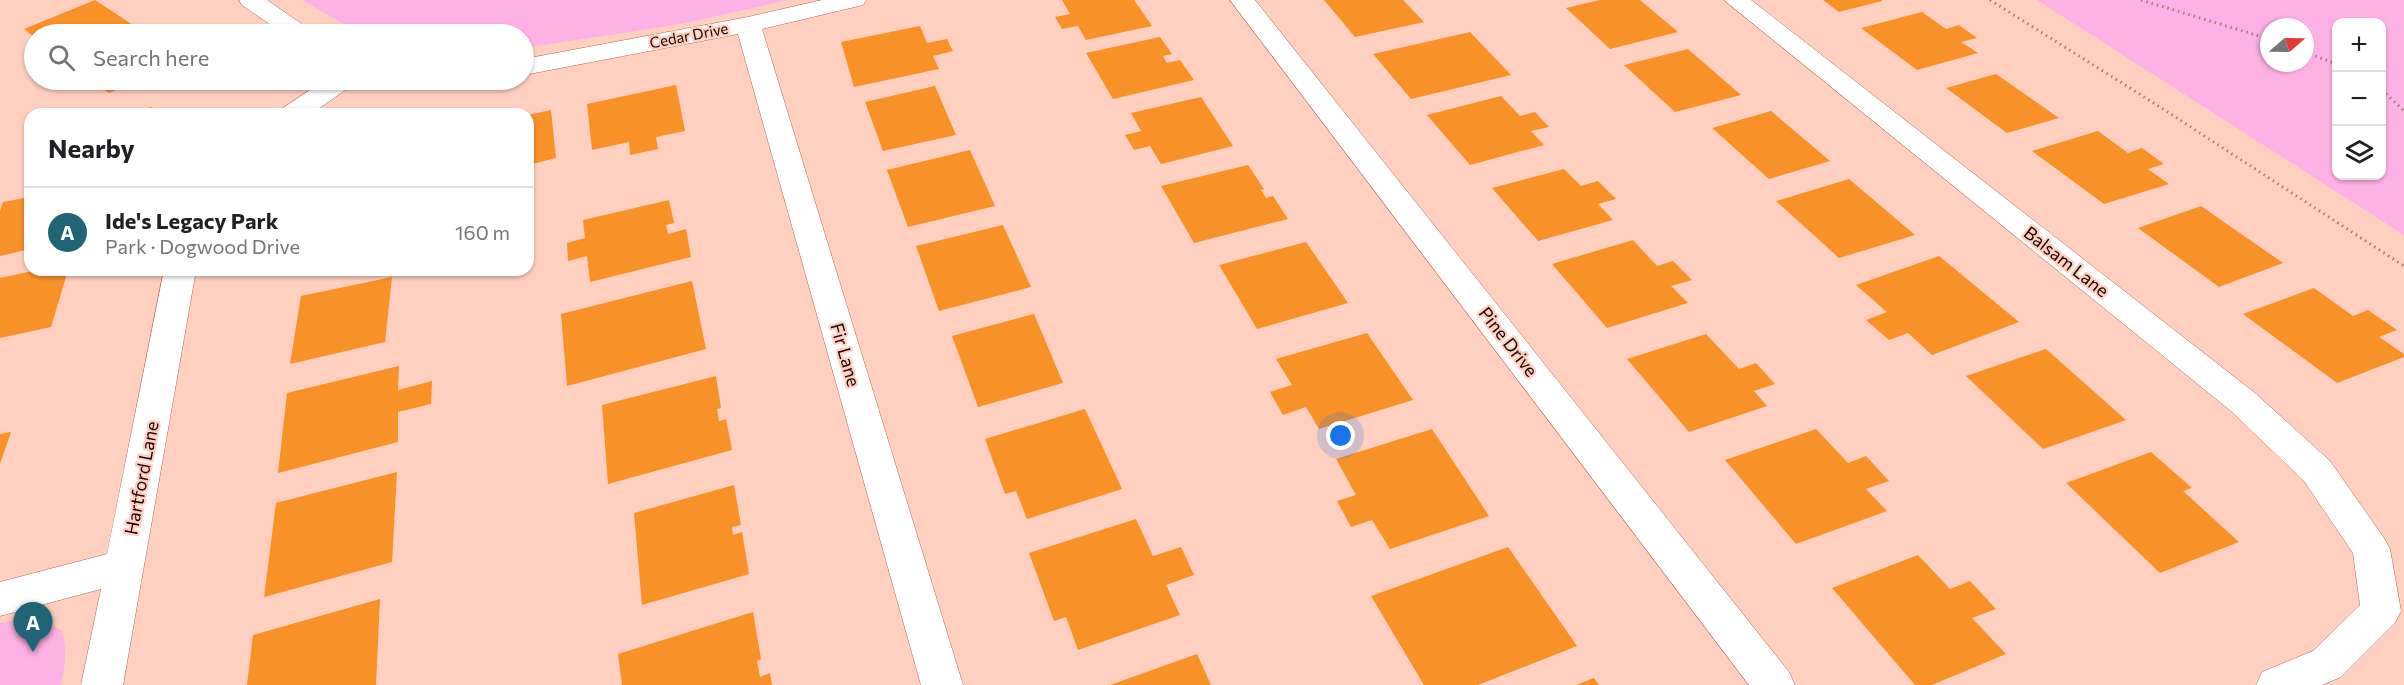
<!DOCTYPE html>
<meta charset="utf-8">
<style>
body{margin:0;font-family:Commissioner,sans-serif;background:#f2f2f2;color:#202124}
.controls{position:absolute;right:18px;top:18px;display:grid;overflow:hidden;border-radius:12px;box-shadow:0 2px 4px #0004}
.controls button{width:54px;height:54px;display:grid;place-items:center;padding:0;border:0;border-bottom:2px solid #e0e0e0;background:#fff;color:#202124;font:30px sans-serif}
.compass{position:absolute;left:2260px;top:18px;width:54px;height:54px;border-radius:50%;background:#fff;box-shadow:0 2px 4px #0004;rotate:70deg}
.you{position:absolute;left:1341px;top:436px;width:21px;height:21px;margin:-15px;border:4px solid #fff;border-radius:50%;background:#1a73e8;box-shadow:0 0 0 9px #1a73e833}
.badge{display:grid;place-items:center;width:39px;height:39px;border-radius:50%;background:#206476;color:#fff;font-size:20px;font-weight:700}
.pin{position:absolute;translate:-50% -50px;filter:drop-shadow(0 2px 3px #0008)}
.pin::after{content:'';position:absolute;top:32px;width:21px;height:18px;background:inherit;clip-path:polygon(0 0,100% 0,50% 100%)}
.list{margin:0;padding:0;list-style:none}
h2{display:flex;justify-content:space-between;align-items:center;height:78px;margin:0;padding:0 24px;font-size:26px}
h2 small{font-size:20px;font-weight:400;color:#757577}
.list li{display:grid;grid-template-columns:39px 1fr auto;gap:18px;align-items:center;box-sizing:border-box;height:90px;padding:0 24px;border-top:2px solid #e0e0e0}
.list b{display:block;font-size:22px;white-space:nowrap}
.list p{margin:0;font-size:20px;white-space:nowrap;color:#757577}
.list em{font-size:20px;font-style:normal;color:#757577}
.icon{flex:none;width:33px;height:33px;fill:none;stroke:currentColor;stroke-width:2;stroke-linecap:round;stroke-linejoin:round}
.map{position:relative;flex:none;width:2404px;height:685px;overflow:hidden}
.search{position:absolute;background:#fff;box-shadow:0 2px 4px #0004;left:24px;top:24px;width:510px;height:66px;display:flex;align-items:center;gap:15px;box-sizing:border-box;padding:0 21px;border-radius:33px;color:#757577;font-size:22px}
.panel{position:absolute;background:#fff;box-shadow:0 2px 4px #0004;left:24px;top:108px;width:510px;height:168px;border-radius:18px}
.map>svg:first-child{display:block}
.green{fill:#feb1e5;fill-rule:evenodd}
.building{fill:#f99129}
.lines{fill:none;stroke-linecap:round;stroke-linejoin:round}
.street-casing{stroke:#b06a53;stroke-width:1}
.path{stroke:#a57f74;stroke-width:3;stroke-dasharray:1.5 4;stroke-linecap:butt}
.street{fill:#fff;fill-rule:evenodd}
.labels{text-anchor:middle;stroke-width:4.5;stroke-linejoin:round;paint-order:stroke}
.far-street-label{font-size:15px;fill:#1c0400;stroke:#ffd0c0}
.street-label{font-size:18px;fill:#1c0400;stroke:#ffd0c0}
</style>
<div class="map">
<svg width="2404" height="685" viewBox="0 0 2404 685">
<rect width="100%" height="100%" fill="#ffd0c0"/>
<g class="green">
<polygon points="302,0 788,0 681,24 524,48 524,34 361,34"/>
<path d="M2037,0H2404V235ZM2336,22H2382V176H2336ZM2269,27H2305V63H2269Z"/>
<path d="M16,620L42,621L61,630C68,650 65,665 61,685H0V623Z"/>
</g>
<g class="building">
<polygon points="95,0 133,25 110,34 34,34 34,37 24,29"/>
<polygon points="1062,0 1134,0 1152,26 1086,40 1078,26 1062,29 1055,17 1070,14"/>
<polygon points="1324,0 1403,0 1424,22 1355,37"/>
<polygon points="1600,0 1640,0 1678,32 1610,49 1566,8"/>
<polygon points="1823,0 1882,0 1882,1 1839,12"/>
<polygon points="1922,12 1946,29 1959,25 1977,38 1961,42 1978,53 1917,70 1861,28"/>
<polygon points="920,26 927,43 947,39 953,51 933,56 939,69 854,87 841,42"/>
<polygon points="1470,32 1511,75 1411,99 1373,54"/>
<polygon points="1160,37 1172,54 1163,56 1167,63 1180,60 1194,80 1113,99 1086,53"/>
<polygon points="1688,49 1741,95 1675,112 1624,65"/>
<polygon points="1996,74 2059,118 2007,133 1946,88"/>
<polygon points="89,80 140,80 109,93"/>
<polygon points="676,85 685,131 656,137 658,149 630,155 629,142 592,150 587,104"/>
<polygon points="935,86 956,135 883,151 865,102"/>
<polygon points="1501,96 1520,116 1535,112 1549,127 1531,131 1544,145 1470,165 1427,115"/>
<polygon points="1201,97 1233,146 1161,164 1150,146 1134,150 1125,135 1141,131 1131,113"/>
<polygon points="152,107 151,114 121,114 121,113"/>
<polygon points="551,110 556,158 528,165 528,115"/>
<polygon points="1771,111 1830,161 1769,179 1712,128"/>
<polygon points="2098,131 2128,153 2142,148 2164,164 2148,169 2169,184 2104,204 2032,151"/>
<polygon points="970,150 995,206 908,227 887,170"/>
<polygon points="1248,165 1264,189 1261,190 1266,198 1273,196 1288,219 1194,243 1161,186"/>
<polygon points="1564,169 1581,186 1598,181 1616,199 1598,204 1613,220 1538,241 1492,188"/>
<polygon points="1849,179 1915,235 1839,258 1776,201"/>
<polygon points="30,197 30,249 0,256 0,211 3,202"/>
<polygon points="669,200 674,223 666,225 668,234 686,229 691,257 590,282 587,256 568,261 567,243 585,238 583,220"/>
<polygon points="2201,206 2283,263 2219,287 2138,228"/>
<polygon points="1003,225 1031,287 939,311 916,246"/>
<polygon points="1633,240 1657,266 1673,261 1692,280 1671,286 1688,303 1607,328 1552,264"/>
<polygon points="1306,242 1348,303 1257,329 1219,265"/>
<polygon points="1939,256 2019,322 1932,355 1908,333 1889,340 1866,320 1887,312 1856,285"/>
<polygon points="37,270 68,270 51,327 0,338 0,278"/>
<polygon points="392,277 385,342 290,364 301,296"/>
<polygon points="692,281 706,349 567,386 561,314"/>
<polygon points="2314,288 2353,316 2368,310 2397,330 2379,337 2404,354 2404,357 2337,383 2243,314"/>
<polygon points="1034,314 1063,383 978,407 952,336"/>
<polygon points="1367,333 1413,400 1319,429 1306,407 1283,415 1270,392 1292,385 1276,359"/>
<polygon points="1706,334 1739,369 1756,363 1775,384 1754,391 1767,406 1689,432 1627,359"/>
<polygon points="2046,349 2126,420 2043,449 1966,376"/>
<polygon points="399,366 398,390 432,381 431,404 398,412 398,442 278,473 287,393"/>
<polygon points="716,376 721,408 717,409 719,421 726,419 732,450 608,484 602,405"/>
<polygon points="1085,409 1122,489 1027,519 1016,491 1005,494 985,439"/>
<polygon points="1432,429 1489,516 1390,549 1372,520 1351,527 1337,501 1356,495 1336,459"/>
<polygon points="1816,429 1848,463 1866,456 1889,481 1866,489 1887,511 1796,544 1725,460"/>
<polygon points="11,432 0,464 0,434"/>
<polygon points="2151,452 2192,488 2183,491 2239,542 2160,573 2066,483"/>
<polygon points="397,472 392,562 264,597 276,503"/>
<polygon points="734,485 741,525 732,527 733,535 742,532 749,574 642,605 634,513"/>
<polygon points="1136,519 1153,556 1181,547 1194,575 1166,585 1180,615 1078,650 1066,617 1054,621 1029,553"/>
<polygon points="1508,547 1577,646 1478,685 1424,685 1371,596"/>
<polygon points="1918,555 1950,589 1970,581 1996,609 1972,618 2006,654 1932,685 1915,685 1832,588"/>
<polygon points="380,599 376,685 247,685 253,635"/>
<polygon points="753,612 761,659 757,661 760,677 770,673 772,685 622,685 618,654"/>
<polygon points="1197,654 1211,685 1110,685"/>
<polygon points="1594,678 1599,685 1576,685"/>
</g>
<g class="lines">
<g class="street-casing">
<g id="street">
<polygon points="239,0 267,0 309,29 313,34 284,34 242,5"/>
<polygon points="822,0 866,0 863,5 762,29 963,685 921,685 738,34 524,75 524,59 748,17"/>
<polygon points="1230,0 1255,0 1789,672 1795,685 1749,685"/>
<polygon points="1724,0 1751,0 2255,393 2330,461 2384,538 2390,549 2401,611 2395,623 2341,677 2322,685 2256,685 2262,672 2313,651 2360,605 2353,553 2304,481 2231,411"/>
<polygon points="325,80 355,80 351,86 311,114 279,114 283,108"/>
<polygon points="164,270 196,270 123,685 81,685 101,589 0,616 0,582 107,554"/>
</g>
</g>
<g class="path">
<polyline points="1990,0 2160,107 2404,266"/>
<polyline points="2141,0 2269,39"/>
<polyline points="2305,52 2336,64"/>
<polyline points="2382,90 2404,111"/>
</g>
<use href="#street" class="street"/>
</g>
<g class="labels">
<g class="far-street-label">
<text transform="translate(689 36) rotate(-11)" y="5">Cedar Drive</text>
</g>
<g class="street-label">
<text transform="translate(2066 262) rotate(38)" y="6">Balsam Lane</text>
<text transform="translate(1508 342) rotate(52)" y="6">Pine Drive</text>
<text transform="translate(845 355) rotate(74)" y="6">Fir Lane</text>
<text transform="translate(142 478) rotate(-79)" y="6">Hartford Lane</text>
</g>
</g>
</svg>
<div class="controls">
<button>+</button>
<button>−</button>
<button><svg class="icon" aria-label="layers" viewBox="0 0 24 24"><path d="M12 4l9 5-9 5-9-5zM3 14l9 5 9-5"/></svg></button>
</div>
<svg class="compass" viewBox="-18 -18 36 36"><path d="M0-13l5 13h-10z" fill="#e53935"/><path d="M0 13l5-13h-10z" fill="#757577"/></svg>
<div class="you"></div>
<div class="pin badge" style="left:33px;top:652px">A</div>
<div class="search"><svg class="icon" aria-label="search" viewBox="0 0 24 24"><circle cx="10" cy="10" r="6"/><path d="M15 15l6 6"/></svg>Search here</div>
<section class="panel">
<h2>Nearby<small></small></h2>
<ul class="list">
<li><span class="badge">A</span><div><b>Ide's Legacy Park</b><p>Park · Dogwood Drive</p></div><em>160 m</em></li>
</ul>
</section>
</div>
